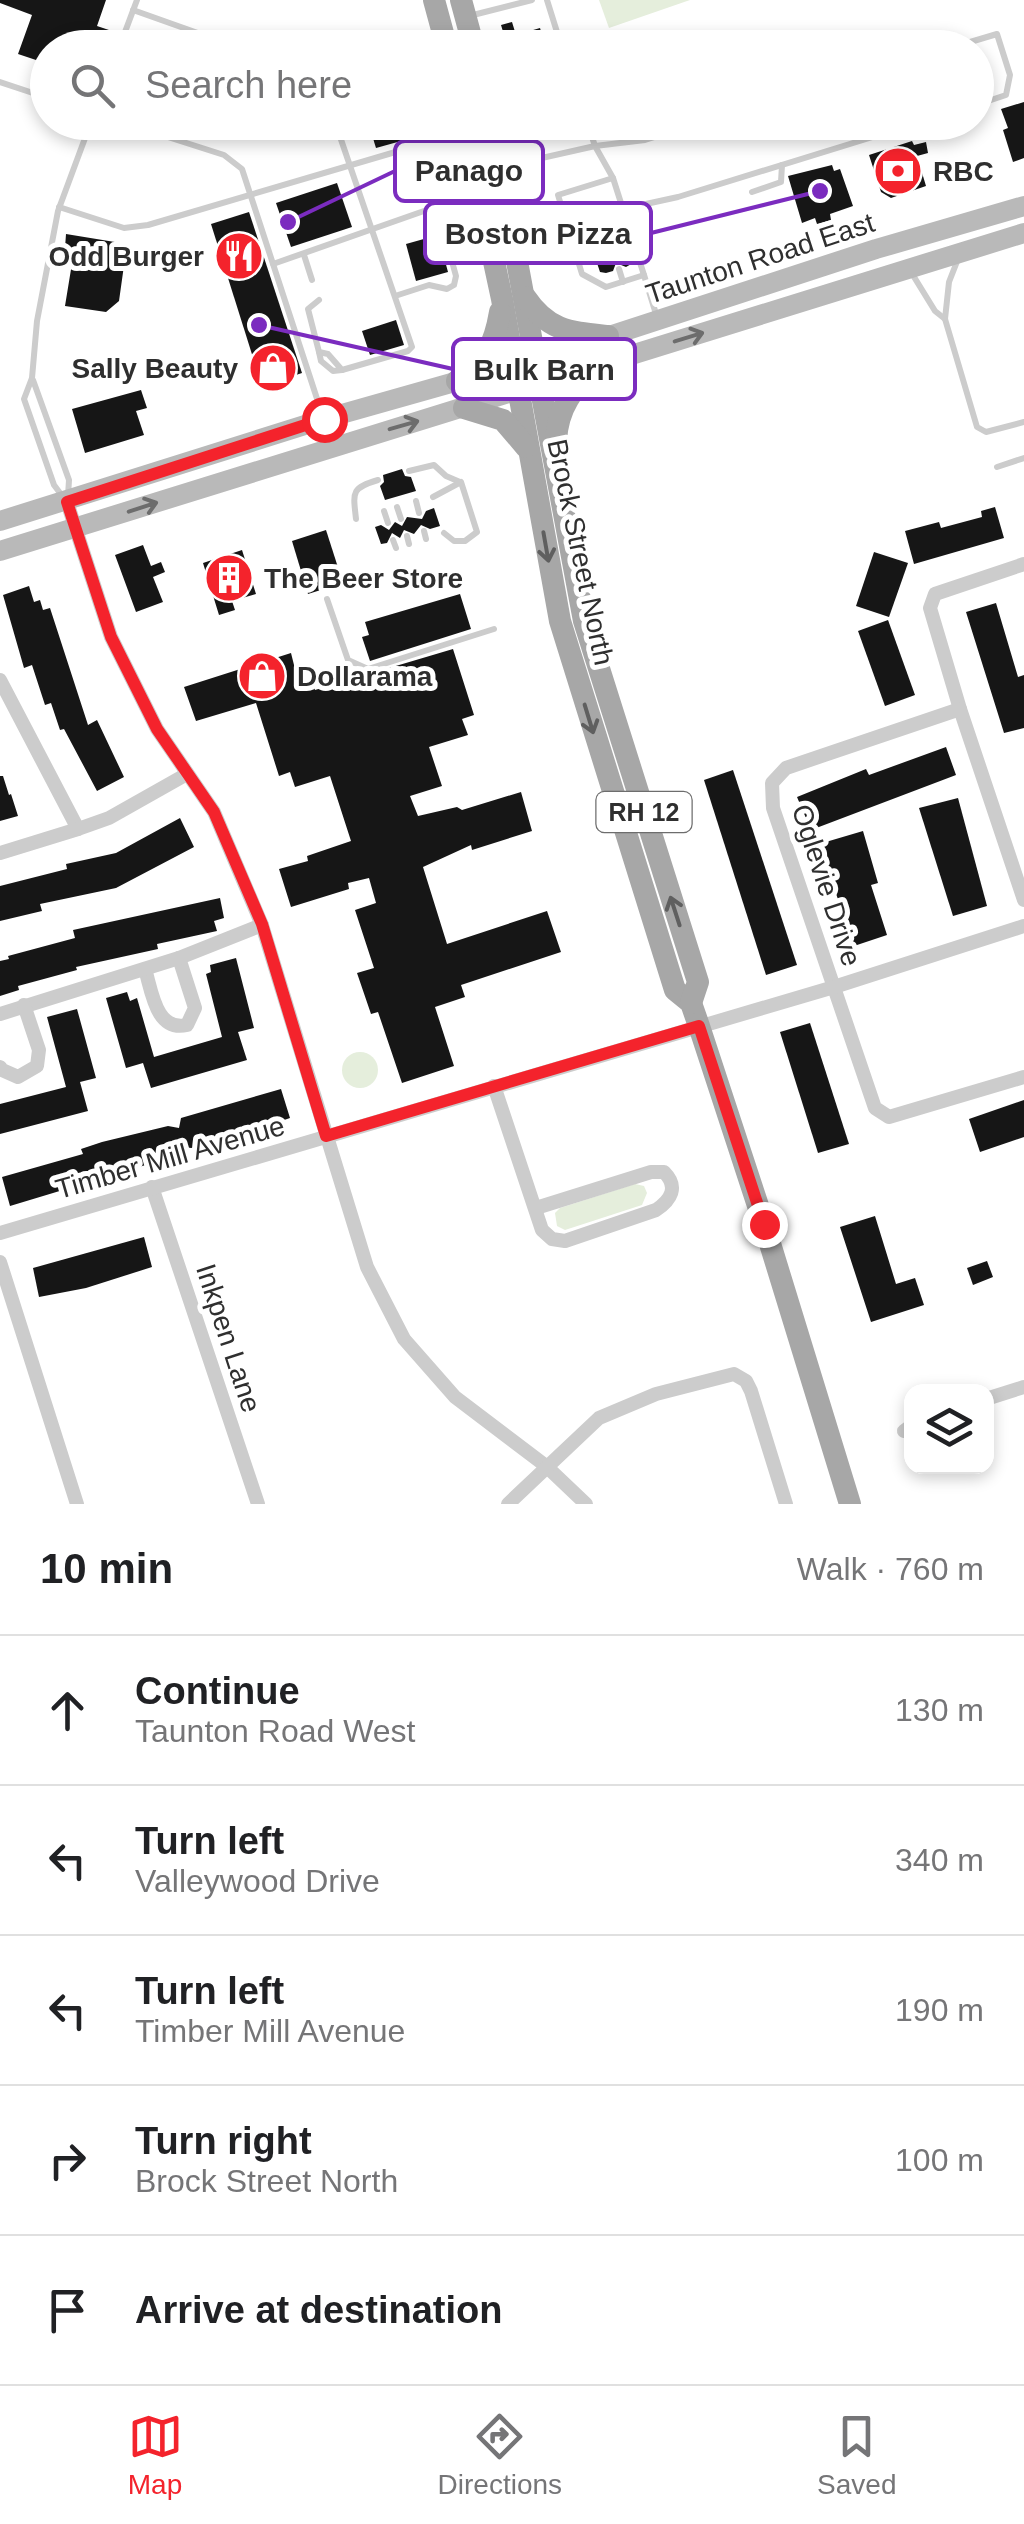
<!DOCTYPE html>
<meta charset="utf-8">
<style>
body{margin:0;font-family:Helvetica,sans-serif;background:#f2f2f2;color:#202124}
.controls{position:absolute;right:30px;bottom:30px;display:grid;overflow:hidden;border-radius:20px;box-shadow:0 5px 15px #0003}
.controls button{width:90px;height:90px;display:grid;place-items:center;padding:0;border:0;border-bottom:2px solid #e0e0e0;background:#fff;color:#202124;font:50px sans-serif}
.stop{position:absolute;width:30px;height:30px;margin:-22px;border:8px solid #f4232c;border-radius:50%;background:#fff}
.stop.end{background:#f4232c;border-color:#fff;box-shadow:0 2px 10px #0008}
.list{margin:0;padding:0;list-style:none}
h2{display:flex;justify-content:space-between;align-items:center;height:130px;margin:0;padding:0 40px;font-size:42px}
h2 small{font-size:32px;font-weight:400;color:#757577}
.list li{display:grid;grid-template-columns:65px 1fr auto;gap:30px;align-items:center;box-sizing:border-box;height:150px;padding:0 40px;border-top:2px solid #e0e0e0}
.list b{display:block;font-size:38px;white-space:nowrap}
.list p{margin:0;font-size:32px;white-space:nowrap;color:#757577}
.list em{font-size:32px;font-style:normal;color:#757577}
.icon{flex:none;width:55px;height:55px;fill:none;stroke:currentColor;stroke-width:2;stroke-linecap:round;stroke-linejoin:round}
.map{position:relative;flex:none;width:1024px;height:1504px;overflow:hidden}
.search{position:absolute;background:#fff;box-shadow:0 5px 15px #0003;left:30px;right:30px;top:30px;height:110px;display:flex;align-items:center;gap:25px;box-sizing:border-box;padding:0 35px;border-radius:55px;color:#757577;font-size:38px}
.sheet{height:880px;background:#fff}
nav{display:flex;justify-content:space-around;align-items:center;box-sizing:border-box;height:140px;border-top:2px solid #e0e0e0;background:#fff;font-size:28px;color:#757577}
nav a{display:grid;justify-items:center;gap:5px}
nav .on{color:#f4232c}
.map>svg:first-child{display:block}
.green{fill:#e5eedc}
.building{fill:#161616}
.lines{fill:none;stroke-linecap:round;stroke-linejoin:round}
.service{stroke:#ccc;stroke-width:6}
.minor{stroke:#ccc;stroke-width:14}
.secondary{stroke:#b9b9b9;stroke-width:20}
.primary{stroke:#a7a7a7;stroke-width:22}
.oneway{stroke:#6d6d6d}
.oneway2{stroke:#5f5f5f}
.route{stroke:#f4232c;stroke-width:12}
.labels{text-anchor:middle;stroke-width:10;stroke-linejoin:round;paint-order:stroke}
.shield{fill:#fff;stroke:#6d6d6d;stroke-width:2.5}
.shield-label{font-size:25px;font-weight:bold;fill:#2f2f2f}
.poi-label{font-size:28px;font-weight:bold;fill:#2f2f2f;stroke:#fff;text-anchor:start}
.street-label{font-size:28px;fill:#2f2f2f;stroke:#fff}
.leader{fill:none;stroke:#7b2cbf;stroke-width:4}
.callout-dot{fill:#7b2cbf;stroke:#fff;stroke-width:4}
.callout{fill:#fff;stroke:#7b2cbf;stroke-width:4}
.callout-label{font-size:30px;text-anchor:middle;font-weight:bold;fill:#2f2f2f}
</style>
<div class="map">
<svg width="1024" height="1504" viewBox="0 0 1024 1504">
<rect width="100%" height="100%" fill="#fff"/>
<g class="green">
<polygon points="599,0 690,0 609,28"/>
<circle cx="360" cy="1070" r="18"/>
<polygon points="635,1184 644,1186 647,1193 642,1205 565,1230 557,1226 555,1213 560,1208"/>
</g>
<g class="building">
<polygon points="0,0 106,0 97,26 115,32 110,48 48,48 48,64 18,54 32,15 0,3"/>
<polygon points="512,22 516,35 540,28 546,48 508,48 501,25"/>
<polygon points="1024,102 1024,158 1013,162 1003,130 1008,128 1001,109"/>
<polygon points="368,122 407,122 412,138 376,148"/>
<polygon points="912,141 914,145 926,142 928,153 917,156 926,186 891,198 881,192 869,155"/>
<polygon points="832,165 834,171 840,169 853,206 830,214 831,220 817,224 815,218 802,223 788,176"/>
<polygon points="337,183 352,227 291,247 276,203"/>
<polygon points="610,210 621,246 628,247 633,263 626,267 616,263 613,271 606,273 600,272 596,260 599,252 607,246 607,233 584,240 578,220"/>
<polygon points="249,212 302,373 262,386 211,224"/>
<polygon points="66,234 127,244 119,301 106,312 65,306 74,251 65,248"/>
<polygon points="438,235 448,272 416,281 406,244"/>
<polygon points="396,320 404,345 370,355 362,331"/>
<polygon points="141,390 147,408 136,411 144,435 85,453 72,409"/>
<polygon points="402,469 405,476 411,477 416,491 385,500 380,486 384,482 383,475"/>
<polygon points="995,507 1004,538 914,564 905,531 939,522 941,528 982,517 981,511"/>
<polygon points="434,508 440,526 430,529 421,525 414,534 404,530 400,538 392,533 387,543 381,544 375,527 381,525 389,530 395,522 402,526 407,517 422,519 426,511"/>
<polygon points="326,530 343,583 308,594 292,541"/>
<polygon points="143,545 151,566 161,562 165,572 153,577 163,602 136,612 115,555"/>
<polygon points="242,550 256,594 232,601 235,610 219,615 203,563"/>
<polygon points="874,552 908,563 889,617 856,606"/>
<polygon points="29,586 34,602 40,600 43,610 50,608 88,725 97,720 124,777 97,791 64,729 60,730 51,703 45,705 32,665 24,668 3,595"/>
<polygon points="460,594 471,629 370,661 362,637 369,635 365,622"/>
<polygon points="996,603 1018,677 1024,675 1024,728 1004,733 966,612"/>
<polygon points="888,620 915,695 885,706 858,631"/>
<polygon points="453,649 474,715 462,719 468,735 429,747 442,786 410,796 418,816 457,807 462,810 521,792 532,831 472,850 471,845 423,867 447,944 547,911 561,952 461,985 465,997 435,1007 454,1066 402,1083 378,1012 371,1014 357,973 374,968 355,910 376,903 369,878 348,883 349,889 291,907 279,869 308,861 307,856 351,841 330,776 295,787 290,772 279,776 256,703 196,721 184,687 291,653 298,681 311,678 315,690"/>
<polygon points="946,747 956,775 811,830 797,797 866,769 869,775"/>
<polygon points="733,770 797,965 766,975 704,780"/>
<polygon points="0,776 3,776 9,795 11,794 18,816 0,821"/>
<polygon points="958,798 987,906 953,916 919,808"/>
<polygon points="180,818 194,847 116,888 40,904 42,911 0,921 0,886 67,869 66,864 116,853"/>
<polygon points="863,831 878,883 871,885 887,935 854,946 819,844"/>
<polygon points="220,898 224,918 214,921 217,931 157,944 158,949 76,967 77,970 18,986 19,990 0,996 0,961 9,959 8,956 75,938 73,930"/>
<polygon points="236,958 254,1028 238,1032 247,1060 151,1088 143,1063 126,1068 106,998 127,992 130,1001 137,998 154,1057 222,1037 206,974 211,972 210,965"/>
<polygon points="77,1009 96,1078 80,1082 88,1111 0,1134 0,1104 66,1087 47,1017"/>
<polygon points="810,1023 849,1144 818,1153 780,1032"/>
<polygon points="281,1089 290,1118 207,1146 191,1148 173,1145 171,1156 151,1154 149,1164 10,1206 2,1177 83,1154 81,1149 102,1142 168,1126 179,1128 181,1118"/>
<polygon points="1024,1100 1024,1137 980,1152 969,1119"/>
<polygon points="875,1216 896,1284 915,1278 924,1305 871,1322 840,1227"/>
<polygon points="144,1237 152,1267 86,1288 39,1297 33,1268"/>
<polygon points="987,1261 993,1277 973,1285 967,1268"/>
</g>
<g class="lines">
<g class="service">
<polyline points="547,0 562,48"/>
<polyline points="133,10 240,48"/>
<polyline points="473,15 532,0"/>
<polyline points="119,48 137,0"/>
<polyline points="950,48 997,34 1010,75 1006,95 976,105"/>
<polyline points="0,82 48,98"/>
<polyline points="121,122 224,155 242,169 322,414"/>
<polyline points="587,122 595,146 613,178 644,275"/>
<polyline points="536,128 554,122"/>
<polyline points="506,166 595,146 645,140 703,122"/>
<polyline points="613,178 558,195 582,274 606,287 644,275 656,314"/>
<polyline points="752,192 781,182 782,165"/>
<polyline points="59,207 124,228 148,225 426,143 441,205 273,264"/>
<polyline points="436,207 443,231"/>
<polyline points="623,209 678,197 921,122"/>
<polyline points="575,252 601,244"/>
<polyline points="304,255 312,280"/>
<polyline points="958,259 949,282 945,319 977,427 986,432 1024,422"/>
<polyline points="619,269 623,282"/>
<polyline points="911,272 935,311 945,319"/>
<polyline points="395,296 429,285 447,289 454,285 456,276 446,240"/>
<polyline points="319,300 308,309 319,352 328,354 342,370 408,351 412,347 335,122"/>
<polyline points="319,352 321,361 333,371 342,370"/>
<polyline points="33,380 69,480 68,496"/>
<polyline points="997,467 1024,458"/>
<polyline points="409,471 434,465 446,476 460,482"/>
<polyline points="63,497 54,485 24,399 32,378 37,321 58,211 91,122"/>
<polyline points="433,497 461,482 477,532 465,541 454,541 444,533"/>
<polyline points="416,501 419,513"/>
<polyline points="397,507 401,519"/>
<polyline points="384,511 388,523"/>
<path d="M356,519C353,492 351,488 378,480"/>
<polyline points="424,531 426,539"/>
<polyline points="407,536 409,544"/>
<polyline points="393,540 396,548"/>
<polyline points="327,599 348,660 368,669 494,629"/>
</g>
<g class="minor">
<polyline points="67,502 111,637 157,729 214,812 262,925 367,1267 404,1339 455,1397 546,1466 586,1504"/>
<polyline points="0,680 78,829 0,853"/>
<polyline points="960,709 930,608 935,594 1024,564"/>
<polyline points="78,829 109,818 187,774"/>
<polyline points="1024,900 960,709 786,768 772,783 773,808 875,1108 889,1117 1024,1077"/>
<path d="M145,969C152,992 156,1032 187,1025L195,1008L179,958"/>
<polyline points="0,1014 179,958 262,925"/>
<polyline points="0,1067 2,1070 18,1077 37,1066 39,1050 24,1005"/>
<path d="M494,1086L542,1230L552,1239L565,1241L656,1210C671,1200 679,1187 664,1172H651L536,1208"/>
<polyline points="152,1187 258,1504"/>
<polyline points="0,1233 834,987 1024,926"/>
<polyline points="0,1262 77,1504"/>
<polyline points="986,1399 1024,1387"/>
<polyline points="904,1431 912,1425"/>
<polyline points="508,1504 599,1418 656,1394 734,1374 746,1381 751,1391 786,1504"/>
</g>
<g class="secondary">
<polyline points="0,521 324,419 554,354 876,249 1024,206"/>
<polyline points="0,551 1024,233"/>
</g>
<g class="primary">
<polyline points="434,0 447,48"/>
<polyline points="461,0 474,48"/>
<polyline points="464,122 502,299 560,621 675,990 691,1003 699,1026 764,1224 850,1504"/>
<polyline points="491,122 584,621 698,982 691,1003"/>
<path d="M525,297C548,331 569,332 608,336"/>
<path d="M457,381C486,360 494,347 500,312"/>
<polyline points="464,408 503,420 526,447"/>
<path d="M556,440C558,407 573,388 596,367"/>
</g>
</g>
<defs><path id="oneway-shaft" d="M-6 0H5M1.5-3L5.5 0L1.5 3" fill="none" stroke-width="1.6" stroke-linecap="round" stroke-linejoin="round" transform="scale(2.5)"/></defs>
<g class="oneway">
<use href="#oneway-shaft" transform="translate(689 337) rotate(-17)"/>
<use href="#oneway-shaft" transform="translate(404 425) rotate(-16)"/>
<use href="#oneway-shaft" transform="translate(143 507) rotate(-18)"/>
</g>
<g class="oneway2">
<use href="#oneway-shaft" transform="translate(546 547) rotate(80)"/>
<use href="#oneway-shaft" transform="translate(589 719) rotate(73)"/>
<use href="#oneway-shaft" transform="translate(675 911) rotate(-108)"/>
</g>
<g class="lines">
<polyline class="route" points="324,419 67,502 111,637 157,729 214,812 262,924 326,1136 699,1026 764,1224"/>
</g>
<defs>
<g id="bank-disc" transform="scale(2.5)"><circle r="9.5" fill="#f4232c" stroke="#fff"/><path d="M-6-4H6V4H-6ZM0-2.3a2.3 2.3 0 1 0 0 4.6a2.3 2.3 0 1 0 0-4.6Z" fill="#fff"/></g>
<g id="restaurant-disc" transform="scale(2.5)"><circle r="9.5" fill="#f4232c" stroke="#fff"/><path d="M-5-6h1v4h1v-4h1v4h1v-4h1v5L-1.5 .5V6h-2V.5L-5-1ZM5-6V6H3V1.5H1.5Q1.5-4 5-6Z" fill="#fff"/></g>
<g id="shop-disc" transform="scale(2.5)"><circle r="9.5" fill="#f4232c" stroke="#fff"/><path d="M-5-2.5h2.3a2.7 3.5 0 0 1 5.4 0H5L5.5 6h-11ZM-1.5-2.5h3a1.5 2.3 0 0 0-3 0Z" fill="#fff"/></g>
<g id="building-disc" transform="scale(2.5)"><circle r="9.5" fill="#f4232c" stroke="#fff"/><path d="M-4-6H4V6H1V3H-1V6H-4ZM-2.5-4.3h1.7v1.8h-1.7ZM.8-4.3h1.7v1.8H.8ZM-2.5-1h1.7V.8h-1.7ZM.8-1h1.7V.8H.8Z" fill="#fff"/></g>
</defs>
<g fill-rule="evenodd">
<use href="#bank-disc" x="898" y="171"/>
<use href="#restaurant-disc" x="239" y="256"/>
<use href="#shop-disc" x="273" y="368"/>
<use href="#building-disc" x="229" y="578"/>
<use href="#shop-disc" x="262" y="676"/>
</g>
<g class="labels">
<rect class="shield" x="596.5" y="792" width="95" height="40" rx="8"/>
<g class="shield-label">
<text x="644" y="821">RH 12</text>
</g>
<g class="poi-label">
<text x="933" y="181">RBC</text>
<text x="204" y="266" text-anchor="end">Odd Burger</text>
<text x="238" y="378" text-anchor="end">Sally Beauty</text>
<text x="264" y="588">The Beer Store</text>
<text x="297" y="686">Dollarama</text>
</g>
<g class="street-label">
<text transform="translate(760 258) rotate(-18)" y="10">Taunton Road East</text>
<text transform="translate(581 552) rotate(78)" y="10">Brock Street North</text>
<text transform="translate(827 885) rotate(72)" y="10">Oglevie Drive</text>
<text transform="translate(170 1157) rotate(-16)" y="10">Timber Mill Avenue</text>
<text transform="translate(229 1338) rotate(72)" y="10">Inkpen Lane</text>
</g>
</g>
<path class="leader" d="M288 222L395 171M820 191L651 233M259 325L453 369"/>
<g class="callout-dot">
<circle cx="288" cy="222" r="10"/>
<circle cx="820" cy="191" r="10"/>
<circle cx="259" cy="325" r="10"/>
</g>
<g class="callout">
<rect x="395" y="141" width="148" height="60" rx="10"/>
<rect x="425" y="203" width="226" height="60" rx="10"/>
<rect x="453" y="339" width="182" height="60" rx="10"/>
</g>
<g class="callout-label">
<text x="469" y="181">Panago</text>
<text x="538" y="244">Boston Pizza</text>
<text x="544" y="380">Bulk Barn</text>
</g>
</svg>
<div class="controls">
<button><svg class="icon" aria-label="layers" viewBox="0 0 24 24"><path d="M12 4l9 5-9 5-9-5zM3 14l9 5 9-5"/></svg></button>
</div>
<div class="stop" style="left:324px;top:419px"></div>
<div class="stop end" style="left:764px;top:1224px"></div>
<div class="search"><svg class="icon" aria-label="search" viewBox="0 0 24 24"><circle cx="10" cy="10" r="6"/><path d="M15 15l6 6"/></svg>Search here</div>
</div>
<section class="sheet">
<h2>10 min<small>Walk · 760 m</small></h2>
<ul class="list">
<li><svg class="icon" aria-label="ahead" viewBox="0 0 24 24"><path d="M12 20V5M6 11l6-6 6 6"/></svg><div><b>Continue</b><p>Taunton Road West</p></div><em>130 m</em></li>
<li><svg class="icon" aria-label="left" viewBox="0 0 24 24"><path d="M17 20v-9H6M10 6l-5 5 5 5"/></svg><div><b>Turn left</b><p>Valleywood Drive</p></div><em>340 m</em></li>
<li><svg class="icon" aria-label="left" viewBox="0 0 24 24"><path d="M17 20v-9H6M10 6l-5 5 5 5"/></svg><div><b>Turn left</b><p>Timber Mill Avenue</p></div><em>190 m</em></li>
<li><svg class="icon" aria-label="right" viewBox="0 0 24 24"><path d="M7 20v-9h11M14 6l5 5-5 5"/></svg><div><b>Turn right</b><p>Brock Street North</p></div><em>100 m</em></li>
<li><svg class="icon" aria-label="arrive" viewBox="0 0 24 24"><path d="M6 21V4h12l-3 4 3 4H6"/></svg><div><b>Arrive at destination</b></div></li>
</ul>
</section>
<nav>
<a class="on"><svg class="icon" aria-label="map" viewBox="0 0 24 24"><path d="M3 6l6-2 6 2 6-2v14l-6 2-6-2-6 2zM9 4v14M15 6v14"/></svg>Map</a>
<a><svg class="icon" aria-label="directions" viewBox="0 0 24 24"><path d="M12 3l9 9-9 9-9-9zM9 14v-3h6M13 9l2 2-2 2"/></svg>Directions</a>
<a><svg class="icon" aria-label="saved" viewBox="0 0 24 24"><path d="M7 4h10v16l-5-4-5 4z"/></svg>Saved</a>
</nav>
